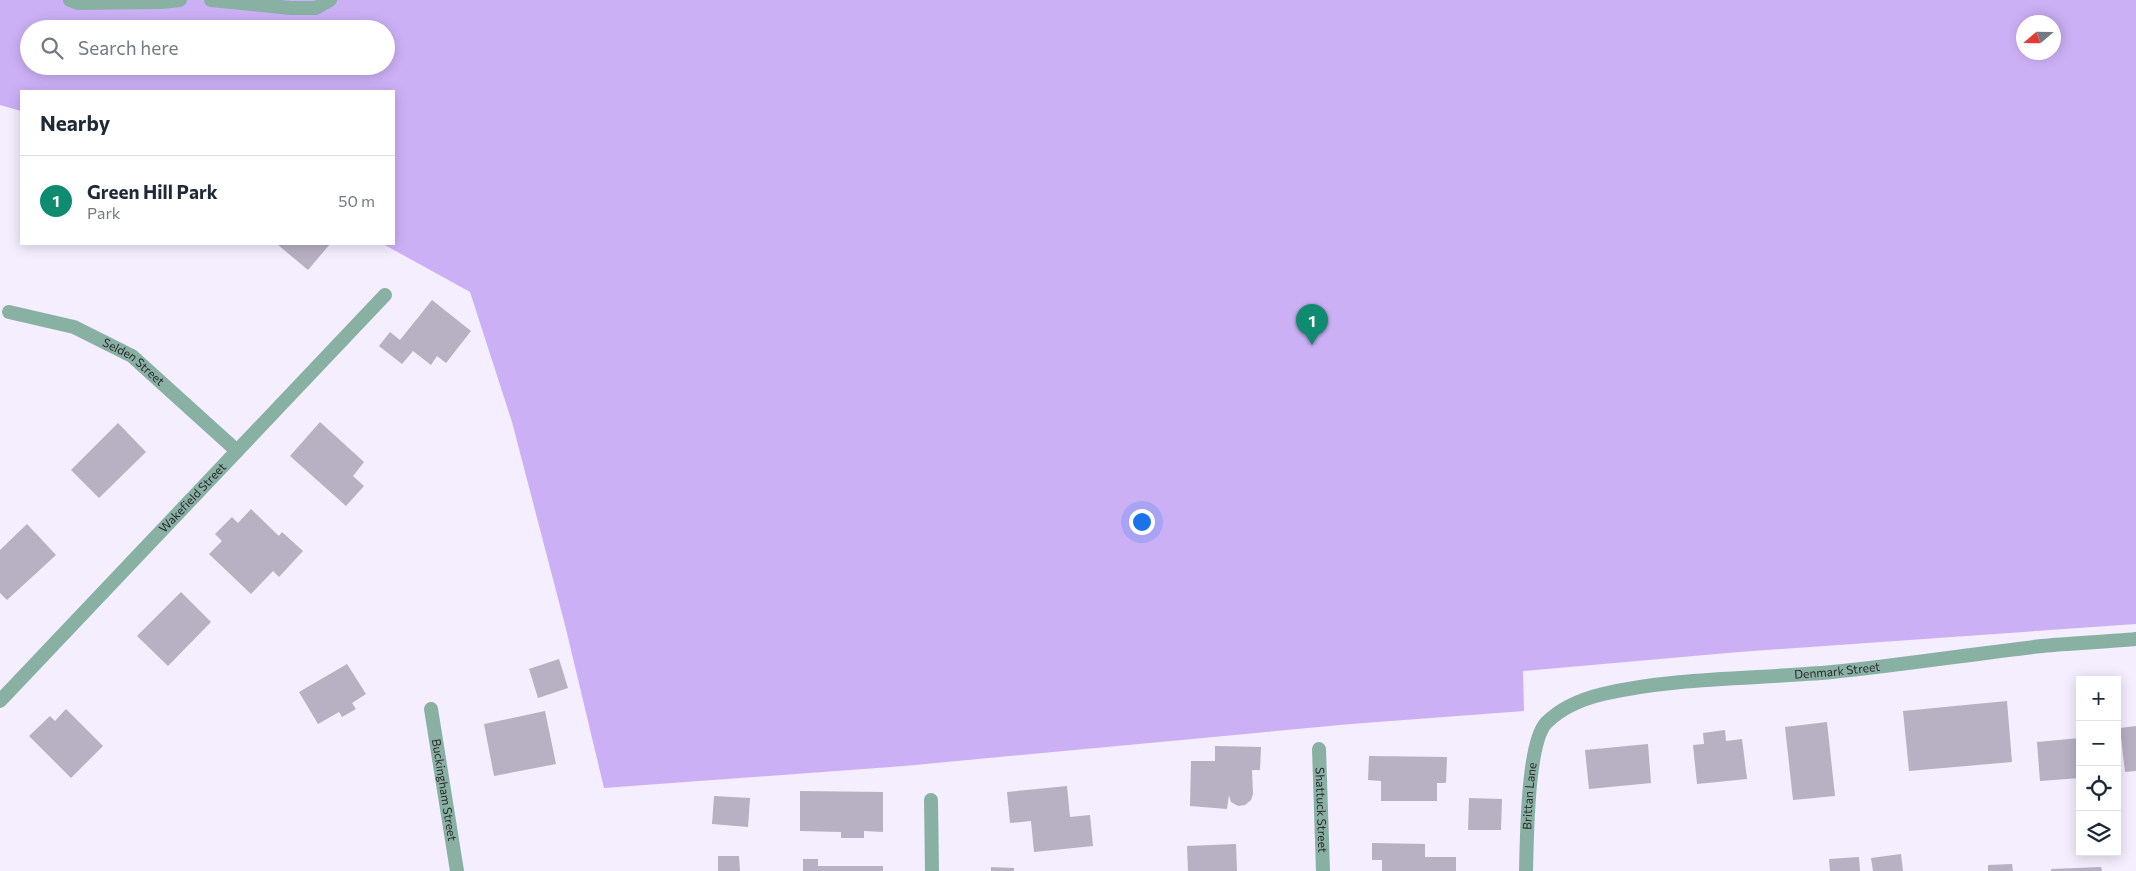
<!DOCTYPE html>
<meta charset="utf-8">
<style>
body{margin:0;font-family:Commissioner,sans-serif;background:#f2f2f3;color:#1f2937}
.controls{position:absolute;right:15px;bottom:15px;display:grid;overflow:hidden;border-radius:0px;box-shadow:0 2px 12px #0003}
.controls button{width:45px;height:45px;display:grid;place-items:center;padding:0;border:0;border-bottom:1px solid #e0e1e3;background:#fff;color:#1f2937;font:25px sans-serif}
.compass{position:absolute;left:2016px;top:15px;width:45px;height:45px;border-radius:50%;background:#fff;box-shadow:0 2px 12px #0003;rotate:250deg}
.you{position:absolute;left:1141px;top:521px;width:18px;height:18px;margin:-12px;border:4px solid #fff;border-radius:50%;background:#1a73e8;box-shadow:0 0 0 8px #1a73e833}
.badge{display:grid;place-items:center;width:32px;height:32px;border-radius:50%;background:#0f8c70;color:#fff;font-size:16px;font-weight:700}
.pin{position:absolute;translate:-50% -41px;filter:drop-shadow(0 1px 2px #0008)}
.pin::after{content:'';position:absolute;top:26px;width:18px;height:15px;background:inherit;clip-path:polygon(0 0,100% 0,50% 100%)}
.list{margin:0;padding:0;list-style:none}
h2{display:flex;justify-content:space-between;align-items:center;height:65px;margin:0;padding:0 20px;font-size:21px}
h2 small{font-size:16px;font-weight:400;color:#747a83}
.list li{display:grid;grid-template-columns:32px 1fr auto;gap:15px;align-items:center;box-sizing:border-box;height:90px;padding:0 20px;border-top:1px solid #e0e1e3}
.list b{display:block;font-size:19px;white-space:nowrap}
.list p{margin:0;font-size:16px;white-space:nowrap;color:#747a83}
.list em{font-size:16px;font-style:normal;color:#747a83}
.icon{flex:none;width:28px;height:28px;fill:none;stroke:currentColor;stroke-width:2;stroke-linecap:round;stroke-linejoin:round}
.map{position:relative;flex:none;width:2136px;height:871px;overflow:hidden}
.search{position:absolute;background:#fff;box-shadow:0 2px 12px #0003;left:20px;top:20px;width:375px;height:55px;display:flex;align-items:center;gap:12px;box-sizing:border-box;padding:0 18px;border-radius:28px;color:#747a83;font-size:19px}
.panel{position:absolute;background:#fff;box-shadow:0 2px 12px #0003;left:20px;top:90px;width:375px;height:155px;border-radius:0px}
.map>svg:first-child{display:block}
.green{fill:#ccb0f6;fill-rule:evenodd}
.building{fill:#b8b0c3}
.lines{fill:none;stroke-linecap:round;stroke-linejoin:round}
.service{stroke:#89b1a3;stroke-width:14}
.minor{stroke:#89b1a3;stroke-width:14}
.labels{text-anchor:middle;stroke-width:4.5;stroke-linejoin:round;paint-order:stroke}
.street-label{font-size:12px;fill:#2b282f;stroke:#f4eefe}
</style>
<div class="map">
<svg width="2136" height="871" viewBox="0 0 2136 871">
<rect width="100%" height="100%" fill="#f4eefe"/>
<path class="green" d="M0,0H2136V624L1739,652L1523,671L1524,711L1351,724L904,766L604,788L566,629L512,422L470,292L383,244H394V91H21V111L0,105ZM2024,22H2054V52H2024ZM29,29H386V66H29Z"/>
<g class="building">
<polygon points="277,244 330,244 308,270"/>
<polygon points="432,300 471,331 446,363 437,356 431,365 413,351 402,364 379,346 390,332 400,340"/>
<polygon points="320,422 364,462 353,476 364,486 346,506 290,456"/>
<polygon points="118,423 146,452 99,498 71,470"/>
<polygon points="251,509 279,536 282,532 303,551 279,577 273,571 251,594 209,554 222,541 215,534 232,517 238,523"/>
<polygon points="27,524 56,555 7,600 0,593 0,550"/>
<polygon points="181,592 211,622 168,666 137,636"/>
<polygon points="559,659 568,688 538,698 529,669"/>
<polygon points="347,664 366,694 352,703 356,709 342,717 339,712 318,724 299,692"/>
<polygon points="2007,701 2012,762 1909,771 1903,711"/>
<polygon points="66,709 103,746 71,778 29,736 50,716 55,721"/>
<polygon points="545,711 556,764 494,776 484,724"/>
<polygon points="1827,722 1835,796 1793,800 1785,727"/>
<polygon points="2136,726 2136,771 2125,772 2120,728"/>
<polygon points="1725,730 1726,741 1742,739 1747,779 1697,784 1693,745 1704,744 1703,733"/>
<polygon points="2080,738 2080,778 2040,781 2037,742"/>
<polygon points="1648,744 1651,783 1589,789 1585,750"/>
<polygon points="1215,746 1261,747 1260,770 1252,770 1253,794 1251,800 1245,805 1238,806 1231,802 1229,795 1227,809 1190,806 1191,761 1215,761"/>
<polygon points="1369,756 1447,757 1446,783 1437,783 1437,801 1381,801 1381,781 1368,780"/>
<polygon points="1067,786 1070,817 1090,815 1093,846 1034,852 1031,821 1010,823 1007,792"/>
<polygon points="800,791 883,792 883,832 864,831 864,838 841,838 841,832 800,831"/>
<polygon points="714,796 750,798 748,827 712,824"/>
<polygon points="1469,798 1502,799 1501,830 1468,830"/>
<polygon points="1372,843 1425,844 1425,857 1456,857 1456,871 1382,871 1382,860 1372,860"/>
<polygon points="1236,844 1237,871 1188,871 1187,846"/>
<polygon points="1901,854 1903,871 1873,871 1871,858"/>
<polygon points="718,856 739,856 740,871 718,871"/>
<polygon points="1859,857 1860,871 1830,871 1829,859"/>
<polygon points="803,859 818,859 818,866 883,866 883,871 803,871"/>
<polygon points="2012,864 2013,871 1988,871 1988,865"/>
<polygon points="991,867 1014,868 1014,871 991,871"/>
<polygon points="2101,867 2102,871 2051,871 2051,869"/>
</g>
<g class="lines">
<g class="service">
<polyline points="70,0 78,3 162,2 180,0"/>
<polyline points="211,0 291,8 316,8 330,0"/>
</g>
<g class="minor">
<path id="s1" d="M9,312L74,327L132,356L237,451"/>
<path id="s2" d="M0,701L385,295"/>
<path id="s3" d="M431,709L457,871"/>
<path id="s4" d="M1319,749L1323,871"/>
<polyline points="931,800 932,871"/>
<path id="s5" d="M1526,871C1527,840 1527,744 1546,723C1561,708 1582,699 1603,694C1675,677 1757,679 1832,672C1902,665 1972,654 2042,646C2073,643 2105,642 2136,639"/>
</g>
</g>
<g class="labels">
<g class="street-label">
<text dy="4" stroke="none"><textPath href="#s1" startOffset="136">Selden Street</textPath></text>
<text dy="4" stroke="none"><textPath href="#s2" startOffset="280">Wakefield Street</textPath></text>
<text dy="4" stroke="none"><textPath href="#s5" startOffset="451">Denmark Street</textPath></text>
<text dy="4" stroke="none"><textPath href="#s3" startOffset="82">Buckingham Street</textPath></text>
<text dy="4" stroke="none"><textPath href="#s5" startOffset="75">Brittan Lane</textPath></text>
<text dy="4" stroke="none"><textPath href="#s4" startOffset="61">Shattuck Street</textPath></text>
</g>
</g>
</svg>
<div class="controls">
<button>+</button>
<button>−</button>
<button><svg class="icon" aria-label="locate" viewBox="0 0 24 24"><circle cx="12" cy="12" r="6"/><path d="M12 2v4M12 18v4M2 12h4M18 12h4"/></svg></button>
<button><svg class="icon" aria-label="layers" viewBox="0 0 24 24"><path d="M12 4l9 5-9 5-9-5zM3 14l9 5 9-5"/></svg></button>
</div>
<svg class="compass" viewBox="-18 -18 36 36"><path d="M0-13l5 13h-10z" fill="#e53935"/><path d="M0 13l5-13h-10z" fill="#747a83"/></svg>
<div class="you"></div>
<div class="pin badge" style="left:1312px;top:345px">1</div>
<div class="search"><svg class="icon" aria-label="search" viewBox="0 0 24 24"><circle cx="10" cy="10" r="6"/><path d="M15 15l6 6"/></svg>Search here</div>
<section class="panel">
<h2>Nearby<small></small></h2>
<ul class="list">
<li><span class="badge">1</span><div><b>Green Hill Park</b><p>Park</p></div><em>50 m</em></li>
</ul>
</section>
</div>
